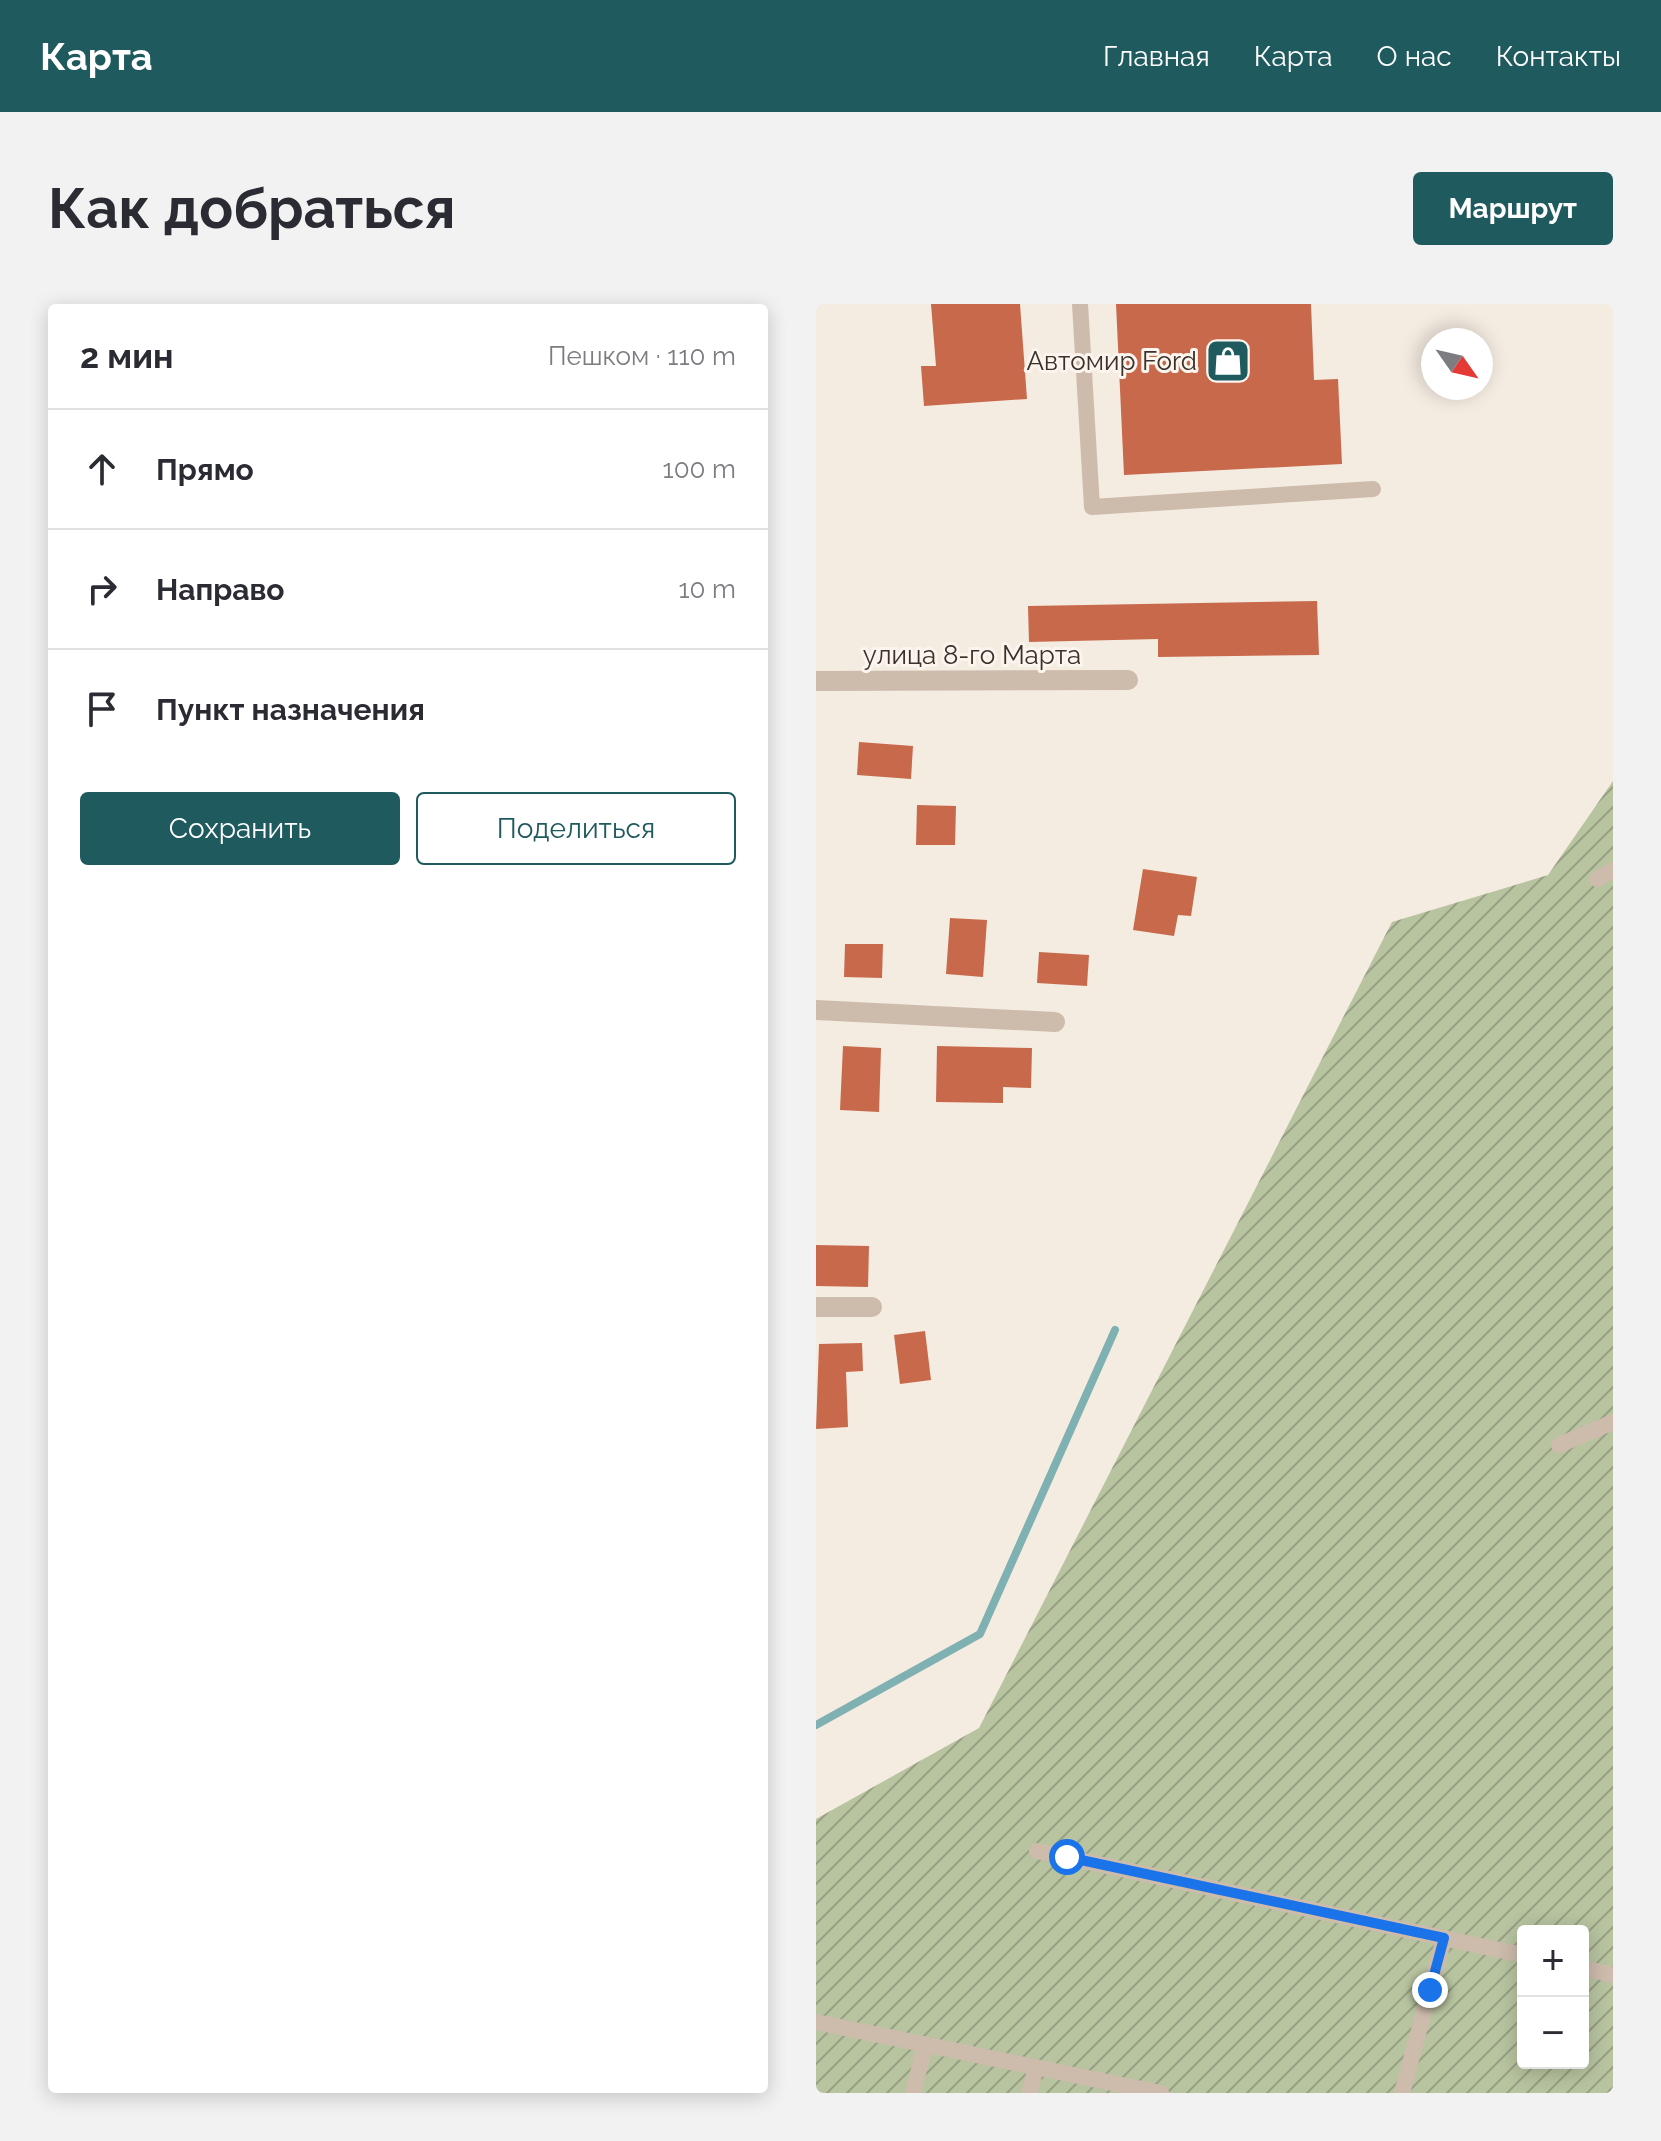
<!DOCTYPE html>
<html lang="ru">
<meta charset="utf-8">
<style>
body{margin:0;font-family:Raleway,sans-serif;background:#f2f2f3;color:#2b2b33}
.controls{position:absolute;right:24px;bottom:24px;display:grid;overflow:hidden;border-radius:8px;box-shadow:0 4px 20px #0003}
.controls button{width:72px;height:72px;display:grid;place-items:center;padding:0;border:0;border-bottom:2px solid #e1e1e2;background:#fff;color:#2b2b33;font:40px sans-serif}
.compass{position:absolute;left:605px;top:24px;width:72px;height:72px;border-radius:50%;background:#fff;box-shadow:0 4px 20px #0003;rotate:124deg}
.stop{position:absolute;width:24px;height:24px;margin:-18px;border:6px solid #1a73e8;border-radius:50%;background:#fff}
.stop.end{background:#1a73e8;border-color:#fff;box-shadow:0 2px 8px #0008}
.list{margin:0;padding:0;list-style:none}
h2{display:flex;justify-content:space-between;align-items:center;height:104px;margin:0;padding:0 32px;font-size:34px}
h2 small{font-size:26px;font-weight:400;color:#7c7c81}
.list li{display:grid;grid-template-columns:52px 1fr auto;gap:24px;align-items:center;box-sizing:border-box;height:120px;padding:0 32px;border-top:2px solid #e1e1e2}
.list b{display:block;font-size:30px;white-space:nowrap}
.list em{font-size:26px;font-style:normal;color:#7c7c81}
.actions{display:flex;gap:16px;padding:24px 32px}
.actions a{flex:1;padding:18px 0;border:2px solid #1f5a5e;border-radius:8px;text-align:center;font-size:28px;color:#1f5a5e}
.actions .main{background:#1f5a5e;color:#fff}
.icon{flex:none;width:44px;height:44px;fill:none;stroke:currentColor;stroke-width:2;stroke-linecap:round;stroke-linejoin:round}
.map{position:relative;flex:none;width:797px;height:1789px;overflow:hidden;border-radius:8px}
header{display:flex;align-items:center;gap:48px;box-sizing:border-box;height:112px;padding:0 40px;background:#1f5a5e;color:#fff}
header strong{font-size:38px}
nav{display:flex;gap:44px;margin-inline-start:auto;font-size:28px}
.intro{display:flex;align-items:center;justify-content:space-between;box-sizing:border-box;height:192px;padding:0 48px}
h1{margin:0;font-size:56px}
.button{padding:20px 36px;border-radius:8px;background:#1f5a5e;color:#fff;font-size:28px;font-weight:700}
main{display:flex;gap:48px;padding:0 48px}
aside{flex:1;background:#fff;border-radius:8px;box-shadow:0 4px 20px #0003}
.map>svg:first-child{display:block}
.garden{fill:url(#garden-furrows);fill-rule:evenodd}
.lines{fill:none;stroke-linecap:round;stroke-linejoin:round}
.stream{stroke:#7fb0b2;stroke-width:8}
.building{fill:#c8694b}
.lane{stroke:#cdbbac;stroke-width:16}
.street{stroke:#cdbbac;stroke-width:20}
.route{stroke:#1a73e8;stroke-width:10}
.labels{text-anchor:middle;stroke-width:6;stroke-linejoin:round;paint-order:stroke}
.poi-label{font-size:26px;fill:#3b302b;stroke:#fbf5ee;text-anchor:end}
.street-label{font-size:26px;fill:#3b302b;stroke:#fbf5ee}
</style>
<header>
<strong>Карта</strong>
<nav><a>Главная</a><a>Карта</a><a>О нас</a><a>Контакты</a></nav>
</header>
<div class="intro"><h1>Как добраться</h1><a class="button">Маршрут</a></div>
<main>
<aside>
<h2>2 мин<small>Пешком · 110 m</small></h2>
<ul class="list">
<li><svg class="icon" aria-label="ahead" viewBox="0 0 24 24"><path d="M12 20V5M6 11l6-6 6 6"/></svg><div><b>Прямо</b></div><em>100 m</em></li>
<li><svg class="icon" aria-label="right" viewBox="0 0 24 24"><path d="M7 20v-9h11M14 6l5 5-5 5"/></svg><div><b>Направо</b></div><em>10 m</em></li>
<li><svg class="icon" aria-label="arrive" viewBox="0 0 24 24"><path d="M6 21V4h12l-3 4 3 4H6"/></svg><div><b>Пункт назначения</b></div></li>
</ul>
<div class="actions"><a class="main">Сохранить</a><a>Поделиться</a></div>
</aside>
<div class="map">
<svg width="797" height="1789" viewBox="0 0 797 1789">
<defs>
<pattern id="garden-furrows" width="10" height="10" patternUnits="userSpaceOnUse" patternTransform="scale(2)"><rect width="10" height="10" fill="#b8c4a0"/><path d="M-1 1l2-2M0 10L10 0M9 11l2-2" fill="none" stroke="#97a083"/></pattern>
</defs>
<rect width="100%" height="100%" fill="#f4ebe1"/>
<path class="garden" d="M797,477V1789H0V1515L163,1424L576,618L732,571ZM707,1627H767V1759H707Z"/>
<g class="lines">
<polyline class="stream" points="0,1421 164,1330 299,1026"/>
</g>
<g class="building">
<polygon points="115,0 204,0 211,95 108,102 105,62 120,62"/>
<polygon points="300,0 495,0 498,76 522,75 526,160 308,171"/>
<polygon points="501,297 503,351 342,353 342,335 213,338 212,302"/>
<polygon points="43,438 97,442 95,475 41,471"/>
<polygon points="101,501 140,502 139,541 100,541"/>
<polygon points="327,565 381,573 375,612 362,611 358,632 317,626"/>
<polygon points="134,614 171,616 167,673 130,670"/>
<polygon points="29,640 67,640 66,674 28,673"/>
<polygon points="223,648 273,651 271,682 221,679"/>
<polygon points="27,742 65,744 63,808 24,806"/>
<polygon points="121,742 216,744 215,784 187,783 187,799 120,798"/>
<polygon points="0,941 53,942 52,983 0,982"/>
<polygon points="109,1027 115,1076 84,1080 78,1031"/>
<polygon points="46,1039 47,1067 30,1068 32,1123 0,1125 3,1040"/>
</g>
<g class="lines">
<g class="lane">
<polyline points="264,0 276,203 557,185"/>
<polyline points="781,575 797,566"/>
<polyline points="743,1141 797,1118"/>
<polyline points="221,1547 707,1651"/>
<polyline points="767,1664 797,1671"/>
<polyline points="0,1718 345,1789"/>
<polyline points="97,1789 109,1741"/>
<polyline points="213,1789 220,1764"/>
<polyline points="586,1789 628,1634"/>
</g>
<g class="street">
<polyline points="0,377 312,376"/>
<polyline points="0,706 239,718"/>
<polyline points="0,1003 56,1003"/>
</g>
</g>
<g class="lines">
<polyline class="route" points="251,1553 628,1634 614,1686"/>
</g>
<defs>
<g id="shop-square" transform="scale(2.3)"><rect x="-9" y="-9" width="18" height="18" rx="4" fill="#1f5a5e" stroke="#fbf5ee"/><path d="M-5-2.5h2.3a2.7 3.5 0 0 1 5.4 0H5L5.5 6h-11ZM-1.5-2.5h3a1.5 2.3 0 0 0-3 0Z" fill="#fff"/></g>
</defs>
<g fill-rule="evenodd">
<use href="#shop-square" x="412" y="57"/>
</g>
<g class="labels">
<g class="poi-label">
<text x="381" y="66">Автомир Ford</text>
</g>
<g class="street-label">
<text x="156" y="360">улица 8-го Марта</text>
</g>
</g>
</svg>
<div class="controls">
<button>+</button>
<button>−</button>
</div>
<svg class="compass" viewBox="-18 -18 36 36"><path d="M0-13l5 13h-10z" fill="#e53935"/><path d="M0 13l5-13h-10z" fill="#7c7c81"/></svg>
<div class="stop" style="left:251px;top:1553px"></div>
<div class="stop end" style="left:614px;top:1686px"></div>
</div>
</main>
